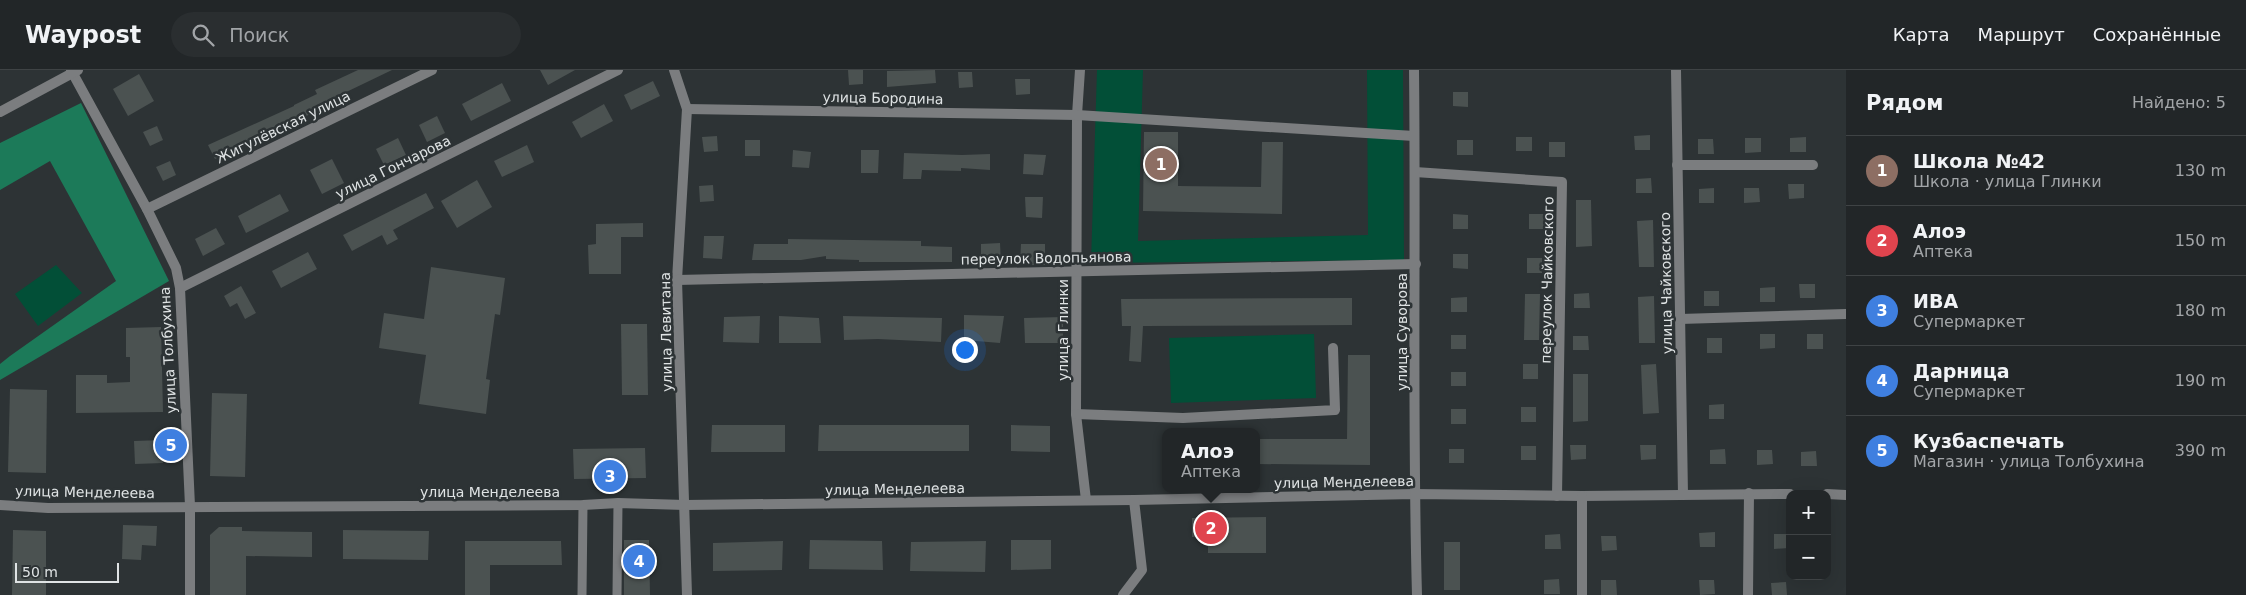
<!DOCTYPE html>
<html lang="ru">
<meta charset="utf-8">
<style>
body{margin:0;font-family:"DejaVu Sans",sans-serif;background:#2a2e30;color:#f1f3f6}
.controls{position:absolute;right:15px;bottom:15px;display:grid;overflow:hidden;border-radius:10px;box-shadow:0 5px 20px #0002}
.controls button{width:45px;height:45px;display:grid;place-items:center;padding:0;border:0;border-bottom:1px solid #3f4345;background:#222628;color:#f1f3f6;font:25px sans-serif}
.scale{position:absolute;left:15px;bottom:12px;width:104px;box-sizing:border-box;padding-left:5px;border:2px solid #dfe3e4;border-top:0;font-size:14px;line-height:18px;white-space:nowrap;color:#dfe3e4;-webkit-text-stroke:4px #2d3335;paint-order:stroke}
.you{position:absolute;left:964px;top:279px;width:18px;height:18px;margin:-12px;border:4px solid #fff;border-radius:50%;background:#1a73e8;box-shadow:0 0 0 8px #1a73e833}
.badge{display:grid;place-items:center;width:32px;height:32px;border-radius:50%;background:#8bbbb9;color:#fff;font-size:16px;font-weight:700}
.pin{position:absolute;translate:-50% -50%;border:2px solid #fff;box-shadow:0 1px 5px #0006}
.popup{position:absolute;left:1162px;top:358px;width:98px;height:65px;box-sizing:border-box;display:grid;place-content:center;border-radius:10px;background:#222628;filter:drop-shadow(0 1px 4px #0005);font-size:16px;white-space:nowrap;color:#a2a5a8}
.popup b{font-size:19px;color:#f1f3f6}
.popup::after{content:'';position:absolute;left:50%;top:100%;margin-left:-10px;border:10px solid transparent;border-top-color:#222628}
.list{margin:0;padding:0;list-style:none}
h2{display:flex;justify-content:space-between;align-items:center;height:65px;margin:0;padding:0 20px;font-size:21px}
h2 small{font-size:16px;font-weight:400;color:#a2a5a8}
.list li{display:grid;grid-template-columns:32px 1fr auto;gap:15px;align-items:center;box-sizing:border-box;height:70px;padding:0 20px;border-top:1px solid #3f4345}
.list b{display:block;font-size:19px;white-space:nowrap}
.list p{margin:0;font-size:16px;white-space:nowrap;color:#a2a5a8}
.list em{font-size:16px;font-style:normal;color:#a2a5a8}
.icon{flex:none;width:28px;height:28px;fill:none;stroke:currentColor;stroke-width:2;stroke-linecap:round;stroke-linejoin:round}
.map{position:relative;flex:none;width:1846px;height:525px;overflow:hidden}
header{display:flex;align-items:center;gap:30px;box-sizing:border-box;height:70px;padding:0 25px;background:#222628;border-bottom:1px solid #3f4345}
header strong{font-size:24px}
nav{display:flex;gap:28px;margin-inline-start:auto;font-size:18px}
.search{width:350px;height:45px;background:#2a2e30;display:flex;align-items:center;gap:12px;box-sizing:border-box;padding:0 18px;border-radius:28px;color:#a2a5a8;font-size:19px}
main{display:flex}
aside{flex:1;background:#222628}
.map>svg:first-child{display:block}
.green{fill:#024f37}
.forest{fill:#1c7a59}
.building{fill:#4b5251}
.lines{fill:none;stroke-linecap:round;stroke-linejoin:round}
.service{stroke:#7b7d7f;stroke-width:9}
.minor{stroke:#7b7d7f;stroke-width:10}
.tertiary{stroke:#7b7d7f;stroke-width:10}
.labels{text-anchor:middle;stroke-width:5;stroke-linejoin:round;paint-order:stroke}
.street-label{font-size:14px;fill:#dfe3e4;stroke:#2d3335}
</style>
<header>
<strong>Waypost</strong>
<div class="search"><svg class="icon" aria-label="search" viewBox="0 0 24 24"><circle cx="10" cy="10" r="6"/><path d="M15 15l6 6"/></svg>Поиск</div>
<nav><a>Карта</a><a>Маршрут</a><a>Сохранённые</a></nav>
</header>
<main>
<div class="map">
<svg width="1846" height="525" viewBox="0 0 1846 525">
<rect width="100%" height="100%" fill="#2d3335"/>
<g class="green">
<polygon points="1097,0 1143,0 1138,171 1368,165 1367,0 1403,0 1404,190 1091,193"/>
<polygon points="56,195 82,223 38,256 15,224"/>
<polygon points="1314,264 1316,328 1171,333 1169,268"/>
</g>
<polygon class="forest" points="81,33 169,211 0,310 0,294 10,286 116,211 50,91 0,120 0,73"/>
<g class="building">
<polygon points="358,0 392,0 311,39 313,43 286,55 287,56 215,89 208,75 294,36 294,35 317,24 315,20"/>
<polygon points="540,0 575,0 548,15"/>
<polygon points="848,0 863,0 863,14 849,15"/>
<polygon points="935,0 936,13 887,17 887,1"/>
<polygon points="958,2 972,2 973,17 959,18"/>
<polygon points="139,4 154,31 128,46 113,19"/>
<polygon points="1015,9 1030,9 1030,24 1016,25"/>
<polygon points="653,11 660,26 631,40 624,25"/>
<polygon points="502,13 511,31 471,51 462,34"/>
<polygon points="1453,22 1468,22 1468,37 1453,36"/>
<polygon points="604,34 613,51 581,68 572,52"/>
<polygon points="437,46 445,63 427,72 419,55"/>
<polygon points="157,56 163,70 150,76 143,62"/>
<polygon points="1144,62 1178,62 1178,116 1261,117 1262,72 1283,72 1282,144 1143,141"/>
<polygon points="1650,65 1650,80 1635,80 1634,66"/>
<polygon points="717,66 718,81 704,82 702,67"/>
<rect x="1516" y="67" width="16" height="14"/>
<polygon points="1806,67 1806,82 1790,82 1790,68"/>
<polygon points="398,68 406,85 384,95 376,79"/>
<polygon points="1745,68 1761,68 1761,82 1745,83"/>
<polygon points="1698,69 1713,69 1714,84 1698,84"/>
<rect x="745" y="70" width="15" height="16"/>
<rect x="1457" y="70" width="16" height="15"/>
<rect x="1549" y="72" width="16" height="15"/>
<polygon points="527,75 534,92 502,107 494,91"/>
<polygon points="793,80 811,82 809,98 792,97"/>
<polygon points="861,80 879,80 878,103 861,103"/>
<polygon points="904,83 962,85 990,84 990,100 961,98 961,101 922,100 921,109 903,109"/>
<polygon points="1024,84 1046,85 1043,105 1023,104"/>
<polygon points="332,89 344,113 322,124 310,100"/>
<polygon points="170,91 176,105 163,111 156,97"/>
<polygon points="1651,108 1652,123 1636,123 1636,109"/>
<polygon points="477,110 492,137 457,158 441,131"/>
<polygon points="1788,114 1804,114 1804,128 1789,129"/>
<polygon points="713,115 714,131 700,132 699,116"/>
<polygon points="1714,118 1714,133 1699,133 1699,119"/>
<polygon points="1744,118 1759,118 1760,132 1744,133"/>
<polygon points="426,123 434,138 393,160 398,169 387,175 382,165 352,181 343,165"/>
<polygon points="280,124 289,141 246,163 238,146"/>
<polygon points="1025,127 1043,127 1042,148 1026,147"/>
<polygon points="1576,130 1591,130 1592,176 1576,177"/>
<polygon points="1453,144 1468,145 1468,159 1453,159"/>
<rect x="1529" y="144" width="15" height="15"/>
<polygon points="1653,150 1654,197 1639,197 1637,151"/>
<polygon points="643,153 643,167 621,167 621,204 589,204 588,175 596,174 596,154"/>
<polygon points="216,158 225,174 203,186 195,169"/>
<polygon points="704,166 724,166 722,189 703,188"/>
<polygon points="788,169 921,171 921,176 952,177 952,192 859,192 859,190 826,189 826,186 801,190 752,190 754,174 788,174"/>
<polygon points="1000,173 1001,193 981,194 981,174"/>
<polygon points="1021,174 1045,174 1045,195 1020,195"/>
<polygon points="308,182 317,199 281,218 272,201"/>
<polygon points="1453,184 1468,184 1468,199 1453,198"/>
<rect x="1527" y="188" width="15" height="15"/>
<polygon points="431,197 505,208 500,245 495,244 486,309 490,310 486,344 419,334 426,285 379,278 384,243 424,249"/>
<polygon points="1799,214 1815,214 1815,228 1800,228"/>
<polygon points="241,216 256,243 245,249 237,233 230,237 224,226"/>
<polygon points="1775,217 1775,232 1760,232 1760,218"/>
<rect x="1704" y="221" width="15" height="15"/>
<polygon points="1589,223 1590,238 1574,238 1574,224"/>
<polygon points="1525,224 1540,224 1539,270 1524,270"/>
<polygon points="1654,226 1655,273 1639,273 1638,227"/>
<polygon points="1467,227 1467,242 1451,242 1451,228"/>
<polygon points="1352,228 1352,255 1143,256 1141,292 1129,291 1131,256 1122,256 1121,229"/>
<polygon points="964,245 1004,246 1000,273 964,270"/>
<polygon points="760,246 759,273 723,272 724,247"/>
<polygon points="779,246 819,248 821,273 779,273"/>
<polygon points="843,246 942,248 941,272 878,269 844,270"/>
<polygon points="1063,247 1063,273 1025,273 1024,248"/>
<polygon points="621,254 647,254 648,325 622,325"/>
<polygon points="161,257 163,342 76,343 76,305 107,305 107,313 130,312 130,287 126,287 126,258"/>
<polygon points="1760,264 1775,264 1775,278 1760,279"/>
<rect x="1807" y="264" width="16" height="15"/>
<rect x="1451" y="265" width="15" height="14"/>
<polygon points="1573,266 1588,266 1589,280 1573,280"/>
<rect x="1707" y="268" width="15" height="15"/>
<polygon points="1348,285 1370,285 1370,395 1256,394 1256,369 1347,369"/>
<rect x="1523" y="294" width="15" height="15"/>
<polygon points="1656,294 1659,343 1643,344 1641,295"/>
<rect x="1451" y="302" width="15" height="14"/>
<polygon points="1573,304 1588,304 1588,351 1573,352"/>
<polygon points="10,319 47,320 46,403 8,402"/>
<polygon points="212,323 247,324 245,407 210,406"/>
<polygon points="1724,334 1724,349 1709,349 1709,335"/>
<rect x="1521" y="337" width="15" height="15"/>
<rect x="1451" y="339" width="15" height="15"/>
<polygon points="712,355 785,355 785,382 711,382"/>
<polygon points="819,355 969,355 969,381 818,381"/>
<polygon points="1011,355 1050,356 1050,382 1011,381"/>
<polygon points="163,370 163,393 135,394 134,371"/>
<polygon points="1570,375 1586,375 1586,389 1571,390"/>
<polygon points="1640,375 1656,375 1656,389 1641,390"/>
<rect x="1521" y="376" width="15" height="14"/>
<polygon points="645,378 646,408 574,409 573,379"/>
<rect x="1449" y="379" width="15" height="14"/>
<polygon points="1725,379 1726,394 1710,394 1710,380"/>
<polygon points="1757,380 1772,380 1773,394 1757,395"/>
<polygon points="1816,381 1817,396 1801,396 1801,382"/>
<polygon points="1266,447 1266,483 1208,483 1208,467 1192,467 1192,448"/>
<polygon points="123,455 157,456 156,476 142,475 141,490 122,489"/>
<polygon points="219,457 242,457 242,461 312,462 312,487 246,486 246,525 210,525 210,465"/>
<polygon points="13,460 46,461 46,525 12,525"/>
<polygon points="343,460 429,461 428,490 343,489"/>
<polygon points="1715,462 1715,477 1700,477 1699,463"/>
<polygon points="1560,464 1561,479 1545,479 1545,465"/>
<polygon points="1774,464 1789,464 1789,478 1774,479"/>
<polygon points="1601,466 1616,466 1617,480 1602,481"/>
<polygon points="624,470 649,470 650,525 624,525"/>
<polygon points="810,470 882,471 883,500 809,499"/>
<polygon points="1011,470 1051,470 1051,499 1011,500"/>
<polygon points="465,471 561,471 562,495 490,495 490,525 465,525"/>
<polygon points="783,471 782,500 713,501 713,473"/>
<polygon points="986,471 985,502 910,501 911,472"/>
<rect x="1444" y="472" width="16" height="48"/>
<polygon points="1559,509 1560,524 1544,524 1544,510"/>
<polygon points="1601,510 1616,510 1617,525 1601,525"/>
<polygon points="1699,510 1714,510 1715,524 1700,525"/>
<polygon points="1786,512 1787,525 1772,525 1771,513"/>
</g>
<g class="lines">
<g class="service">
<polyline points="582,525 583,435"/>
<polyline points="617,525 618,433"/>
</g>
<g class="minor">
<polyline points="71,0 147,139 176,198 180,218 190,436 190,525"/>
<polyline points="674,0 687,39 677,210 687,525"/>
<polyline points="1080,0 1077,45 1076,344 1086,430"/>
<polyline points="1676,0 1683,425"/>
<polyline points="687,39 1077,45 1414,66"/>
<polyline points="1677,95 1813,95"/>
<polyline points="1415,102 1562,112 1557,426"/>
<polyline points="147,139 432,0"/>
<polyline points="677,210 1416,194"/>
<polyline points="180,218 618,0"/>
<polyline points="1680,249 1846,244"/>
<polyline points="1076,344 1183,348 1335,340 1333,278"/>
<polyline points="1827,424 1846,425"/>
<polyline points="0,435 48,438 583,435 618,433 685,435 1134,430 1414,424 1582,426 1790,424"/>
<polyline points="1123,525 1142,500 1134,430"/>
<polyline points="1582,525 1582,426"/>
<polyline points="1748,525 1749,423"/>
</g>
<g class="tertiary">
<path d="M1414,0C1416,175 1412,350 1417,525"/>
<polyline points="0,42 78,0"/>
</g>
</g>
<g class="labels">
<g class="street-label">
<text transform="translate(883 28) rotate(1)" y="5">улица Бородина</text>
<text transform="translate(283 57) rotate(-26)" y="5">Жигулёвская улица</text>
<text transform="translate(393 97) rotate(-26)" y="5">улица Гончарова</text>
<text transform="translate(1046 188) rotate(-1)" y="5">переулок Водопьянова</text>
<text transform="translate(1547 210) rotate(-89)" y="5">переулок Чайковского</text>
<text transform="translate(1666 213) rotate(-91)" y="5">улица Чайковского</text>
<text transform="translate(1063 260) rotate(-90)" y="5">улица Глинки</text>
<text transform="translate(666 262) rotate(-91)" y="5">улица Левитана</text>
<text transform="translate(1402 262) rotate(-90)" y="5">улица Суворова</text>
<text transform="translate(168 280) rotate(-93)" y="5">улица Толбухина</text>
<text transform="translate(1344 412) rotate(-1)" y="5">улица Менделеева</text>
<text transform="translate(895 419) rotate(-1)" y="5">улица Менделеева</text>
<text transform="translate(85 422) rotate(1)" y="5">улица Менделеева</text>
<text x="490" y="427">улица Менделеева</text>
</g>
</g>
</svg>
<div class="controls">
<button>+</button>
<button>−</button>
</div>
<div class="scale">50 m</div>
<div class="you"></div>
<div class="pin badge" style="left:1161px;top:94px;background:#8d6e63">1</div>
<div class="pin badge" style="left:1211px;top:458px;background:#e0444e">2</div>
<div class="popup"><b>Алоэ</b>Аптека</div>
<div class="pin badge" style="left:610px;top:406px;background:#3f7fe0">3</div>
<div class="pin badge" style="left:639px;top:491px;background:#3f7fe0">4</div>
<div class="pin badge" style="left:171px;top:375px;background:#3f7fe0">5</div>
</div>
<aside>
<h2>Рядом<small>Найдено: 5</small></h2>
<ul class="list">
<li><span class="badge" style="background:#8d6e63">1</span><div><b>Школа №42</b><p>Школа · улица Глинки</p></div><em>130 m</em></li>
<li><span class="badge" style="background:#e0444e">2</span><div><b>Алоэ</b><p>Аптека</p></div><em>150 m</em></li>
<li><span class="badge" style="background:#3f7fe0">3</span><div><b>ИВА</b><p>Супермаркет</p></div><em>180 m</em></li>
<li><span class="badge" style="background:#3f7fe0">4</span><div><b>Дарница</b><p>Супермаркет</p></div><em>190 m</em></li>
<li><span class="badge" style="background:#3f7fe0">5</span><div><b>Кузбаспечать</b><p>Магазин · улица Толбухина</p></div><em>390 m</em></li>
</ul>
</aside>
</main>
